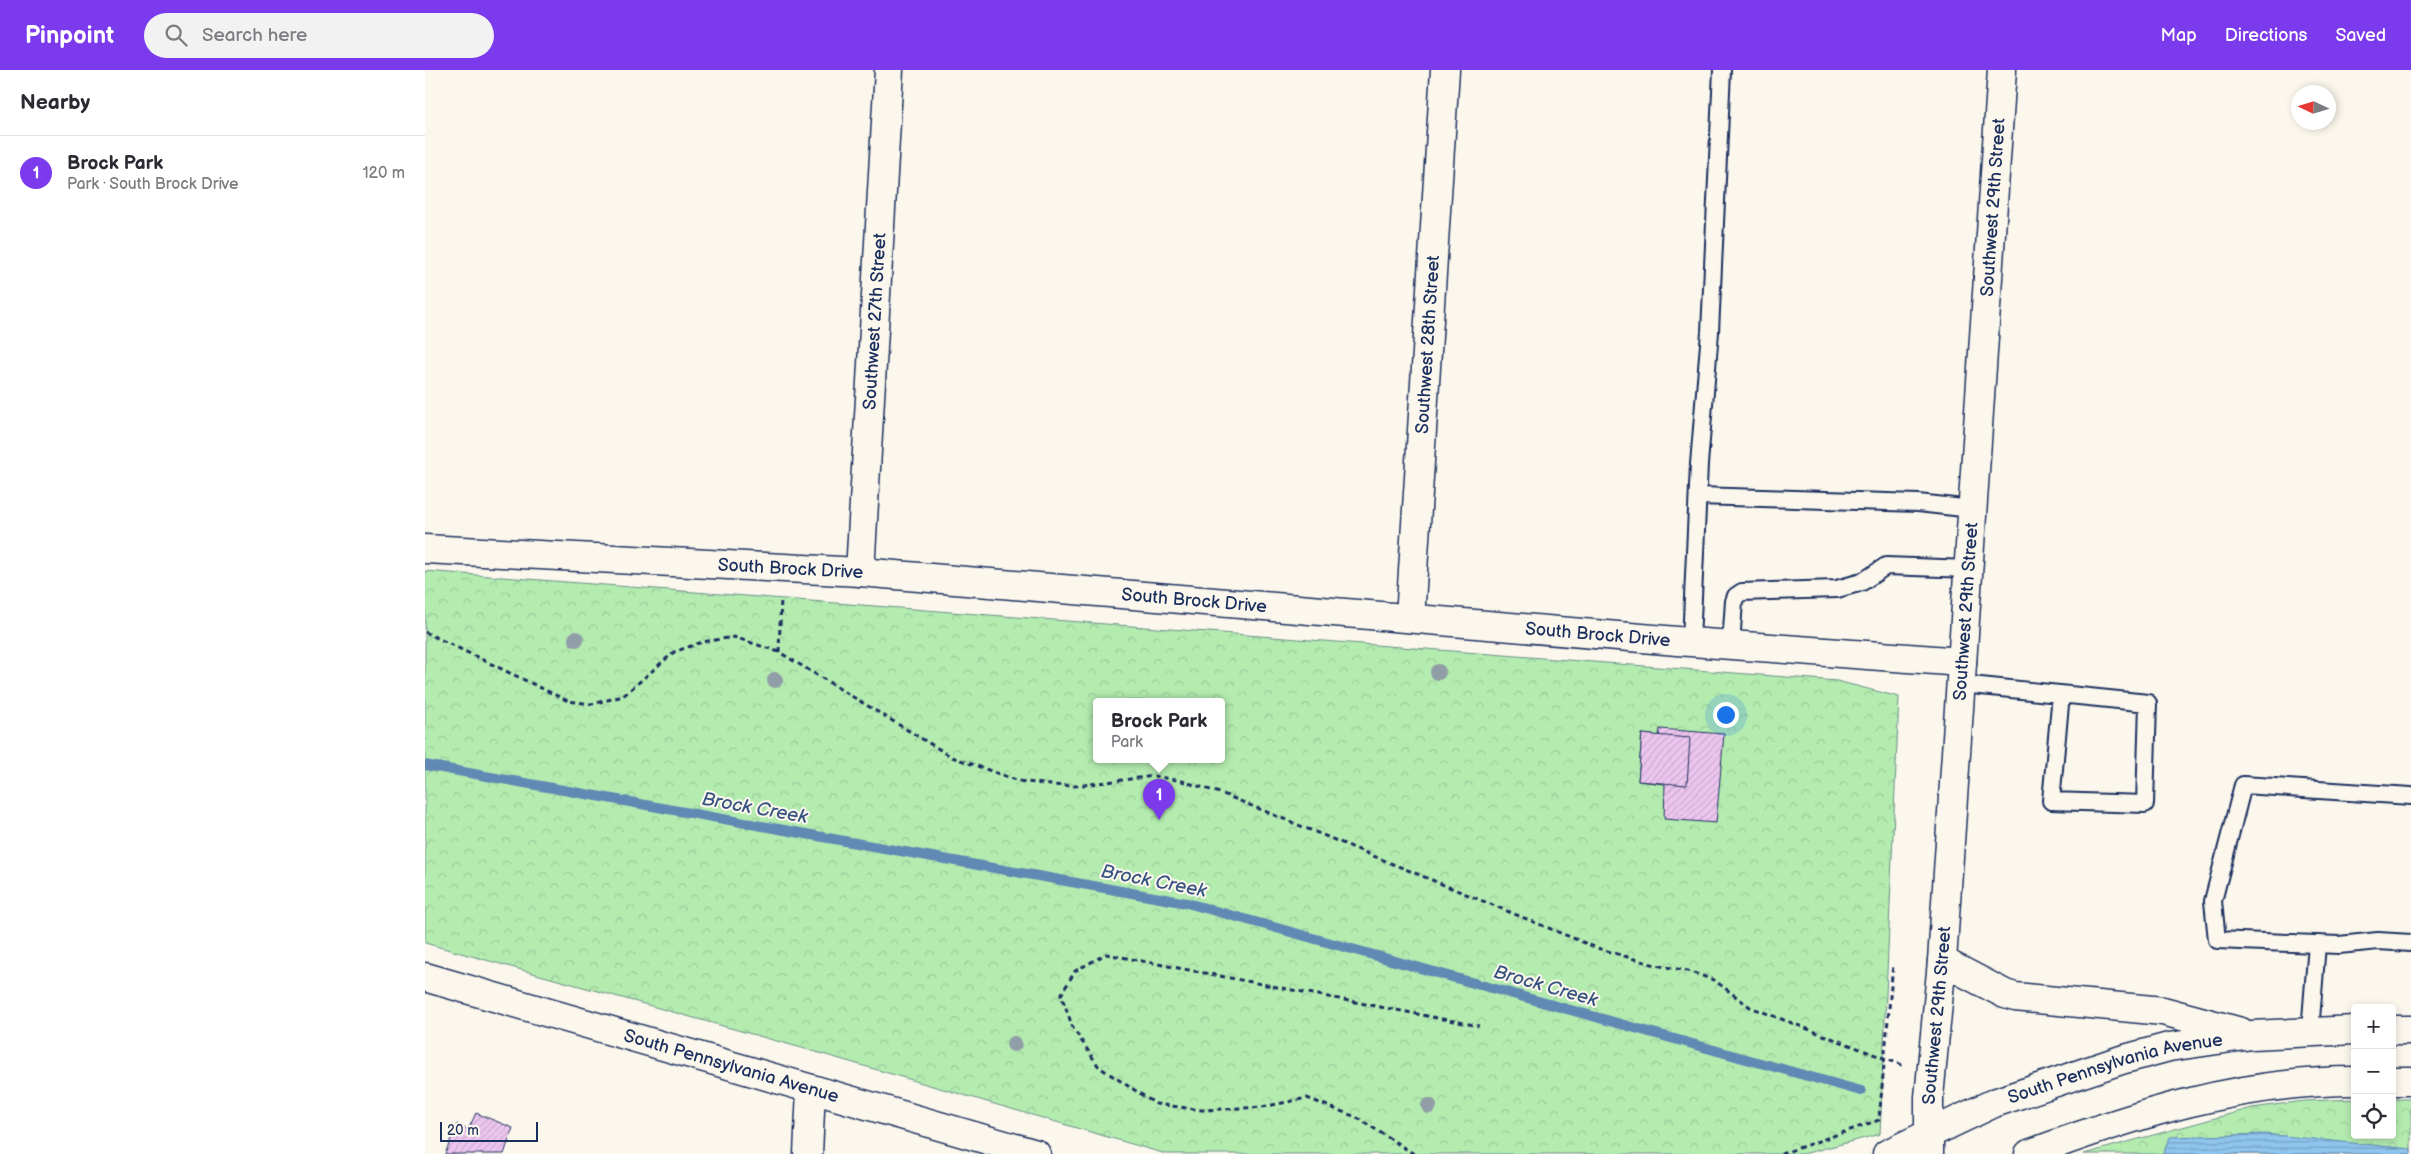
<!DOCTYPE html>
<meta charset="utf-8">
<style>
body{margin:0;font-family:"Balsamiq Sans",sans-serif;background:#f2f2f3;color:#2b2b33}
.controls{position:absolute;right:15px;bottom:15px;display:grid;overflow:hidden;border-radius:5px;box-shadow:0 2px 8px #0003}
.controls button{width:45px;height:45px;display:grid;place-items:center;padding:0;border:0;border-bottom:1px solid #e1e1e2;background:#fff;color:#2b2b33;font:25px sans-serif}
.compass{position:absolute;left:1866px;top:15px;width:45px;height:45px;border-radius:50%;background:#fff;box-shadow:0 2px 8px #0003;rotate:274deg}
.scale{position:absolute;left:15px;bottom:12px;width:98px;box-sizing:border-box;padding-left:5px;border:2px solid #1b2f5e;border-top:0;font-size:14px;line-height:18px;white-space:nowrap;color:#1b2f5e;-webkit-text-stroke:4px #fbf7ec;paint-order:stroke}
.you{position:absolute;left:1300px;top:644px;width:18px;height:18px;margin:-12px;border:4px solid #fff;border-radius:50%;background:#1a73e8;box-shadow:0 0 0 8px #1a73e833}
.badge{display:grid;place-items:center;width:32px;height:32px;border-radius:50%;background:#7c3aed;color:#fff;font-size:16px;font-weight:700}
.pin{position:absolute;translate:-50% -41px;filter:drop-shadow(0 1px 2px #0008)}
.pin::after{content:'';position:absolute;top:26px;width:18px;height:15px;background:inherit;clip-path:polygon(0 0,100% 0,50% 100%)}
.popup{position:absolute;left:668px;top:628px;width:132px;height:65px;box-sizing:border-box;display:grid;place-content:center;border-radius:5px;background:#fff;filter:drop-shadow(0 1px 4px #0005);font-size:16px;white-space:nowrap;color:#7c7c81}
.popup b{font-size:19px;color:#2b2b33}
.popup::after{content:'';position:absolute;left:50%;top:100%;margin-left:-10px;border:10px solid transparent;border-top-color:#fff}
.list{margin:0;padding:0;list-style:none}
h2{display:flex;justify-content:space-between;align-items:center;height:65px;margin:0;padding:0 20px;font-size:21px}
h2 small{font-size:16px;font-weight:400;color:#7c7c81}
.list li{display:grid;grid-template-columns:32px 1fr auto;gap:15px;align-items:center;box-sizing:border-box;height:75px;padding:0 20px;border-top:1px solid #e1e1e2}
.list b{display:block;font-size:19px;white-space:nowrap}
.list p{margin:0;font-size:16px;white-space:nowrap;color:#7c7c81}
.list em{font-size:16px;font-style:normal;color:#7c7c81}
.icon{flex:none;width:28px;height:28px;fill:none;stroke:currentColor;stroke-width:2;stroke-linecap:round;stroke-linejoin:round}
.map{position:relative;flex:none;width:1986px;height:1084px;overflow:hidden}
header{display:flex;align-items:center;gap:30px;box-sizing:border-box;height:70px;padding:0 25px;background:#7c3aed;color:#fff}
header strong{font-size:24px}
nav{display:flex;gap:28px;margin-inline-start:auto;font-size:18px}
.search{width:350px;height:45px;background:#f2f2f3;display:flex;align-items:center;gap:12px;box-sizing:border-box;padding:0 18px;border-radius:28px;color:#7c7c81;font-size:19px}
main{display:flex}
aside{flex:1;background:#fff}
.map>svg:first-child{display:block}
.park{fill:url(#park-crowns);stroke:#688e87;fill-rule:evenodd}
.water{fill:url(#water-rules);stroke:#6189b4}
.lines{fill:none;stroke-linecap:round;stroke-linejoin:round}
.stream{stroke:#6189b4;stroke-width:10}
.building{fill:url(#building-hatch);stroke:#1b2f5e}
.service-casing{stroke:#1b2f5e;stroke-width:20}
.minor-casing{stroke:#1b2f5e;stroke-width:31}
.secondary-casing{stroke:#1b2f5e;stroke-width:31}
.path{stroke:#1b2f5e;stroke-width:3;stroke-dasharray:5 4;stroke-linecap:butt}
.service{stroke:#fbf7ec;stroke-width:16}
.minor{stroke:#fbf7ec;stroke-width:28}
.secondary{stroke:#fbf7ec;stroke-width:28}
.tree{fill:#919ea7}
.labels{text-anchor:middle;stroke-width:4;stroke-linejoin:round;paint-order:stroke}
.street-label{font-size:18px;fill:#1b2f5e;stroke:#fbf7ec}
.water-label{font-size:19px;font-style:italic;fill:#385482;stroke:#fbf7ec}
</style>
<header>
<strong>Pinpoint</strong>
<div class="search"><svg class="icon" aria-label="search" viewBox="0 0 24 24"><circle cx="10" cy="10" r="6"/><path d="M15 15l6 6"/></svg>Search here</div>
<nav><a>Map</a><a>Directions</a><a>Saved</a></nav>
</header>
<main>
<aside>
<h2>Nearby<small></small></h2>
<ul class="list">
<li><span class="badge">1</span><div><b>Brock Park</b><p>Park · South Brock Drive</p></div><em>120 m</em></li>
</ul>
</aside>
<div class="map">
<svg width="1986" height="1084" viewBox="0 0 1986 1084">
<defs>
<pattern id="park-crowns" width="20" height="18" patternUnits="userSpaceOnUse" patternTransform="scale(1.25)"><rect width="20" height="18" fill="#b4ecb0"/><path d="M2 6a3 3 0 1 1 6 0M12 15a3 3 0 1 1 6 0" fill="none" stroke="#9acb9a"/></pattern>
<pattern id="water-rules" width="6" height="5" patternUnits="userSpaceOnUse" patternTransform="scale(1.25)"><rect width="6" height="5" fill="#8fc5ed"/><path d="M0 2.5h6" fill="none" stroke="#74a0c3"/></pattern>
<pattern id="building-hatch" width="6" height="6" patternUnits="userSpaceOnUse" patternTransform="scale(1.25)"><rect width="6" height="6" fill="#edc6ef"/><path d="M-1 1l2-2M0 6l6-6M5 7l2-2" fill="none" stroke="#cbaacf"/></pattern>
</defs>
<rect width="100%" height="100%" fill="#fbf7ec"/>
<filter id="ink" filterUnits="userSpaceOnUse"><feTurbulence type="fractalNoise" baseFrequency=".02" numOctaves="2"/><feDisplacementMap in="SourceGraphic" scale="10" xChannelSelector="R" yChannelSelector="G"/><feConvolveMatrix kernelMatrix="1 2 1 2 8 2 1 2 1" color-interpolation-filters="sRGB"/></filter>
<g filter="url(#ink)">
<g class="park">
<path d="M0,501L1412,611L1474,627L1455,1064L1378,1084H741L384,980L0,873ZM672,631H796V689H672Z"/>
<polygon points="1930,1029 1930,1065 1967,1065 1967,1029 1986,1029 1986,1084 1659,1084 1827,1038 1879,1031"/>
</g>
<polygon class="water" points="1840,1064 1986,1079 1986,1084 1738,1084 1745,1067"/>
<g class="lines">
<polyline class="stream" points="0,695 762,833 1436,1021"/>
</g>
<g class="building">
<polygon points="1235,659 1299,664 1291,753 1239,749 1240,714 1213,711 1217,664 1234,666"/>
<polygon points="1217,664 1265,668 1262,715 1213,711"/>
<polygon points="51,1043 88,1058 79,1084 20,1084 32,1054 43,1060"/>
</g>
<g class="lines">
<g class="service-casing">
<g id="service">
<polyline points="1273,426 1493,433 1547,439"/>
<polyline points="1266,572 1274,394 1285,262 1297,0"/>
<polyline points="1306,575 1309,531 1311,526 1317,522 1412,519 1437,512 1461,496 1544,499"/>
<polyline points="1536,614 1723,633 1720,734 1626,731 1636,624"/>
<polyline points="1986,726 1818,715 1788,831 1792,870 1914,875 1953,871 1986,873"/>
<polyline points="1885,962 1892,874"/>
</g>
</g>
<g class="minor-casing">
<g id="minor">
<path id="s1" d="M0,479L435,502L1252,571L1537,592"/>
<path id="s2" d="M435,502L464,0"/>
<path id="s3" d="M985,548L1020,0"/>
<polyline points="383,1084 386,1019"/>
</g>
</g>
<g class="secondary-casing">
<g id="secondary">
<polyline points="1517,891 1580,924 1590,927 1738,941 1816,962"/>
<path id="s4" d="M0,907L611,1084"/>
<polyline points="1967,960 1986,960"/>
<polyline points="1967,1011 1986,1011"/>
<path id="s5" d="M1462,1084L1569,1033L1696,990L1744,977L1827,965L1930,960"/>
<path id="s6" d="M1504,1084V1027L1517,891L1577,0"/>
<path d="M1604,1084C1711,1044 1815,1011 1930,1011"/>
</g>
</g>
<g class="path">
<polyline points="0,562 143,631 167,634 198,626 249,582 277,572 309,567 354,582 527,687 594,711 626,715 650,716 729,706 757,711 798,724 1172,878 1230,895 1263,901 1289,910 1325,937 1477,995"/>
<polyline points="354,582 356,528"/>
<polyline points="989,1084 931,1047 882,1028 837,1037 777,1040 731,1034 674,997 648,958 636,925 650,901 681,884 1054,956"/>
<polyline points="1356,1084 1454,1050 1468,894"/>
</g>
<use href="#service" class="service"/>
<use href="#minor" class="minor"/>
<use href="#secondary" class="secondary"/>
</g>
<g class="tree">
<circle cx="151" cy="569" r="8"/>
<circle cx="1013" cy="602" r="8"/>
<circle cx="350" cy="610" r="8"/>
<circle cx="589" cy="974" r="8"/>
<circle cx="1004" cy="1036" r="8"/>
</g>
</g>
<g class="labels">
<g class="street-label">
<text dy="6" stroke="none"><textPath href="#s6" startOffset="949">Southwest 29th Street</textPath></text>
<text dy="6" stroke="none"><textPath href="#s2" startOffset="251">Southwest 27th Street</textPath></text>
<text dy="6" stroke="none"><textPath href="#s3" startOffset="274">Southwest 28th Street</textPath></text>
<text dy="6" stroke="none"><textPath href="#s1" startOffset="366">South Brock Drive</textPath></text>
<text dy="6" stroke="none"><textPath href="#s1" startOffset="771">South Brock Drive</textPath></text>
<text dy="6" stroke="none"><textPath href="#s6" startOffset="544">Southwest 29th Street</textPath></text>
<text dy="6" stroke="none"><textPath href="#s1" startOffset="1176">South Brock Drive</textPath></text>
<text dy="6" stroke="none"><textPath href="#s6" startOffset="139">Southwest 29th Street</textPath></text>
<text dy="6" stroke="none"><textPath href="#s4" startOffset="319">South Pennsylvania Avenue</textPath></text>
<text dy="6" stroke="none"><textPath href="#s5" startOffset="245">South Pennsylvania Avenue</textPath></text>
</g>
<g class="water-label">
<text transform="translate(330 737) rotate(10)" y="7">Brock Creek</text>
<text transform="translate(729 810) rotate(11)" y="7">Brock Creek</text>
<text transform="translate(1121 915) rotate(16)" y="7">Brock Creek</text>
</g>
</g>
</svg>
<div class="controls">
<button>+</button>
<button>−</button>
<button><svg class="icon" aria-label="locate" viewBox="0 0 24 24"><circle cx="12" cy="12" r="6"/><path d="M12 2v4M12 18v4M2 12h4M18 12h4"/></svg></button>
</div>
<svg class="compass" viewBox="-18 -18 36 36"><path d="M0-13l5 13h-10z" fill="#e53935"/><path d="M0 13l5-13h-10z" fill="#7c7c81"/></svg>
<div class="scale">20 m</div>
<div class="you"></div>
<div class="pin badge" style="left:734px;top:750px">1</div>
<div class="popup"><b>Brock Park</b>Park</div>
</div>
</main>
